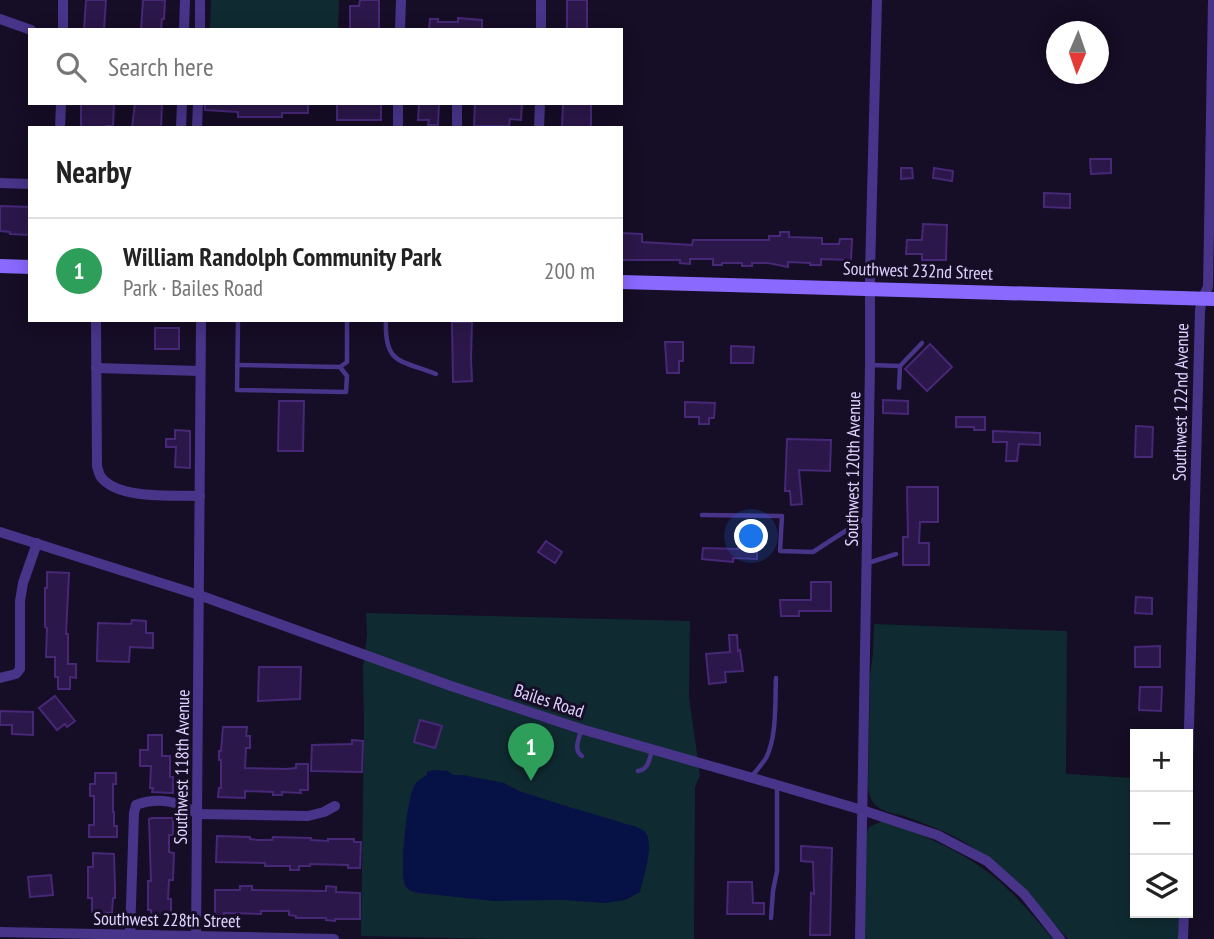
<!DOCTYPE html>
<meta charset="utf-8">
<style>
body{margin:0;font-family:"PT Sans Narrow",sans-serif;background:#f2f2f2;color:#222}
.controls{position:absolute;right:21px;bottom:21px;display:grid;overflow:hidden;border-radius:0px;box-shadow:0 4px 18px #0003}
.controls button{width:63px;height:63px;display:grid;place-items:center;padding:0;border:0;border-bottom:2px solid #e0e0e0;background:#fff;color:#222;font:35px sans-serif}
.compass{position:absolute;left:1046px;top:21px;width:63px;height:63px;border-radius:50%;background:#fff;box-shadow:0 4px 18px #0003;rotate:182deg}
.you{position:absolute;left:752px;top:537px;width:24px;height:24px;margin:-18px;border:5px solid #fff;border-radius:50%;background:#1a73e8;box-shadow:0 0 0 10px #1a73e833}
.badge{display:grid;place-items:center;width:46px;height:46px;border-radius:50%;background:#db2777;color:#fff;font-size:23px;font-weight:700}
.pin{position:absolute;translate:-50% -58px;filter:drop-shadow(0 2px 4px #0008)}
.pin::after{content:'';position:absolute;top:37px;width:24px;height:21px;background:inherit;clip-path:polygon(0 0,100% 0,50% 100%)}
.list{margin:0;padding:0;list-style:none}
h2{display:flex;justify-content:space-between;align-items:center;height:91px;margin:0;padding:0 28px;font-size:30px}
h2 small{font-size:23px;font-weight:400;color:#767676}
.list li{display:grid;grid-template-columns:46px 1fr auto;gap:21px;align-items:center;box-sizing:border-box;height:105px;padding:0 28px;border-top:2px solid #e0e0e0}
.list b{display:block;font-size:26px;white-space:nowrap}
.list p{margin:0;font-size:23px;white-space:nowrap;color:#767676}
.list em{font-size:23px;font-style:normal;color:#767676}
.icon{flex:none;width:38px;height:38px;fill:none;stroke:currentColor;stroke-width:2;stroke-linecap:round;stroke-linejoin:round}
.map{position:relative;flex:none;width:1214px;height:939px;overflow:hidden}
.search{position:absolute;background:#fff;box-shadow:0 4px 18px #0003;left:28px;top:28px;width:595px;height:77px;display:flex;align-items:center;gap:18px;box-sizing:border-box;padding:0 24px;border-radius:0px;color:#767676;font-size:26px}
.panel{position:absolute;background:#fff;box-shadow:0 4px 18px #0003;left:28px;top:126px;width:595px;height:196px;border-radius:0px}
.map>svg:first-child{display:block}
.green{fill:#0f2b31}
.water{fill:#061146}
.building{fill:#2b1749;stroke:#462877;stroke-width:2}
.lines{fill:none;stroke-linecap:round;stroke-linejoin:round}
.lane{stroke:#483489;stroke-width:4.5}
.street{stroke:#483489;stroke-width:10}
.secondary{stroke:#8a69ff;stroke-width:14}
.labels{text-anchor:middle;stroke-width:6;stroke-linejoin:round;paint-order:stroke}
.street-label{font-size:18px;fill:#e0d2ff;stroke:#160d26}
</style>
<div class="map">
<svg width="1214" height="939" viewBox="0 0 1214 939">
<rect width="100%" height="100%" fill="#160d26"/>
<g class="green">
<polygon points="211,0 339,0 338,30 210,30"/>
<polygon points="366,613 690,621 689,697 700,775 695,787 694,939 501,939 361,936 364,728 363,667 367,635"/>
<path d="M874,624L1067,631L1066,774L1135,778V913H1180L1178,939H1068C1032,900 997,856 947,833C934,827 920,822 907,817C899,814 888,813 881,809C872,804 869,796 868,787L870,676L873,653Z"/>
<path d="M880,822H887C923,835 958,849 989,873C1013,891 1033,916 1053,939H864L866,834L869,827Z"/>
</g>
<path class="water" d="M433,770L448,771L453,775H463L504,783L519,791L569,807L617,821C626,825 636,825 644,831C656,841 643,879 640,892L625,900L605,903L562,900L494,901L419,893C413,892 408,891 405,885C399,871 407,799 414,786C417,781 422,778 427,775V772Z"/>
<g class="building">
<polygon points="86,0 106,0 104,30 84,30"/>
<polygon points="143,0 165,0 164,19 162,19 161,30 141,30"/>
<polygon points="360,0 379,0 379,30 350,30 350,6 359,6"/>
<rect x="567" y="0" width="20" height="30"/>
<polygon points="458,18 482,20 482,30 429,30 430,19 438,19 438,22 458,22"/>
<polygon points="81,103 114,103 113,126 106,126 106,128 81,128"/>
<polygon points="135,103 162,103 161,128 132,128"/>
<polygon points="205,103 308,103 308,113 282,113 282,117 238,117 238,112 205,110"/>
<rect x="337" y="103" width="44" height="17"/>
<polygon points="419,103 439,103 438,125 428,125 429,120 418,120"/>
<polygon points="475,103 522,103 521,120 510,119 509,126 474,126"/>
<polygon points="563,103 591,103 591,128 562,128"/>
<polygon points="1090,159 1111,159 1111,173 1091,174"/>
<polygon points="901,168 912,168 913,178 901,179"/>
<polygon points="934,168 953,171 952,181 933,178"/>
<polygon points="1044,193 1070,194 1070,208 1044,207"/>
<polygon points="0,206 30,207 30,235 10,234 10,232 0,231"/>
<polygon points="923,224 947,225 946,260 922,260 922,254 906,254 907,240 922,240"/>
<polygon points="780,232 789,232 789,237 822,238 822,244 839,244 840,239 852,239 851,260 821,259 821,265 810,265 810,263 788,262 788,267 768,263 752,263 752,266 742,266 742,263 722,263 722,265 713,265 713,259 690,259 690,264 680,263 680,260 621,260 621,233 642,234 642,242 692,245 693,240 769,240 769,236 780,236"/>
<polygon points="452,322 472,322 471,359 472,381 453,382"/>
<rect x="155" y="328" width="24" height="21"/>
<polygon points="665,342 683,342 683,361 679,361 679,373 667,373"/>
<polygon points="930,344 952,367 927,391 905,369"/>
<polygon points="731,346 754,347 753,363 731,363"/>
<polygon points="883,400 908,401 908,414 883,413"/>
<polygon points="279,401 304,401 303,451 278,451"/>
<polygon points="685,402 715,403 714,418 709,418 709,424 699,424 699,417 685,417"/>
<polygon points="956,417 985,417 985,430 974,430 974,427 956,427"/>
<polygon points="1136,426 1153,427 1152,457 1135,457"/>
<polygon points="175,430 190,431 190,468 175,467 176,447 166,447 166,439 175,439"/>
<polygon points="993,431 1040,433 1040,445 1019,444 1017,461 1006,461 1007,442 993,442"/>
<polygon points="787,439 831,440 830,471 799,470 802,504 791,505 790,491 785,491"/>
<polygon points="907,487 938,487 938,522 920,522 919,543 929,543 929,565 903,565 903,537 908,537"/>
<polygon points="739,536 757,536 757,559 733,558 733,562 702,559 703,548 738,549"/>
<polygon points="546,541 562,552 555,563 538,552"/>
<polygon points="47,572 69,573 66,634 68,634 68,664 76,664 76,678 70,677 70,689 58,689 58,677 55,677 55,657 46,657 47,628 45,627 45,588 47,588"/>
<polygon points="811,582 831,582 831,611 799,611 799,616 781,616 780,600 811,600"/>
<polygon points="1136,597 1152,598 1152,614 1135,613"/>
<polygon points="132,620 146,621 146,633 153,633 153,648 130,647 129,662 97,661 98,623 131,624"/>
<polygon points="729,635 737,635 738,651 740,650 743,671 725,672 726,682 709,684 706,654 730,652"/>
<polygon points="1160,646 1160,667 1135,667 1135,647"/>
<polygon points="259,667 301,667 300,699 258,701"/>
<polygon points="1140,687 1162,687 1161,711 1139,710"/>
<polygon points="55,696 75,721 67,727 65,724 57,730 39,708"/>
<polygon points="0,711 33,712 33,735 12,734 12,725 0,725"/>
<polygon points="420,720 442,726 435,748 414,742"/>
<polygon points="223,727 247,727 246,736 250,736 250,748 246,748 245,768 287,769 296,768 296,764 308,764 308,790 300,790 301,793 282,792 282,795 273,795 273,792 245,791 245,798 218,797 219,788 221,788 221,760 219,760 219,751 221,751"/>
<polygon points="148,735 162,735 162,756 170,756 170,777 173,777 173,793 152,792 153,788 150,788 151,766 140,766 140,750 148,750"/>
<polygon points="352,740 363,741 362,772 311,771 312,745 352,744"/>
<polygon points="95,773 116,773 116,784 113,784 113,812 114,812 114,826 117,826 117,837 89,837 89,825 94,825 94,796 90,796 90,784 95,784"/>
<polygon points="152,818 173,818 173,835 169,835 169,852 174,853 173,880 169,880 168,899 171,899 171,915 151,915 151,910 148,910 148,881 151,881 149,819"/>
<polygon points="217,836 250,837 250,839 259,840 272,840 273,837 311,838 311,840 328,841 328,839 354,839 354,842 361,842 360,868 348,868 348,865 310,864 310,866 299,866 299,870 290,870 290,866 265,866 265,863 216,862"/>
<polygon points="801,846 832,848 830,935 810,935 811,893 814,894 813,862 801,861"/>
<polygon points="93,853 114,854 115,887 115,898 113,898 112,913 92,912 92,898 88,898 88,867 93,867"/>
<polygon points="51,875 53,895 30,897 28,877"/>
<polygon points="728,882 752,882 753,903 764,903 764,914 727,914"/>
<polygon points="240,886 252,886 252,890 326,891 326,886 336,887 336,892 360,893 360,919 335,919 335,921 326,920 326,918 296,918 296,916 289,915 289,911 261,911 261,914 224,913 224,916 215,916 215,890 240,890"/>
</g>
<g class="lines">
<g class="lane">
<polyline points="238,320 237,390 346,392 347,376 340,367 347,362 347,320"/>
<path d="M386,320C384,365 401,360 436,374"/>
<polyline points="237,365 340,367"/>
<polyline points="871,365 900,366 922,343"/>
<polyline points="899,388 900,366"/>
<polyline points="702,515 782,516 780,551 813,552 867,517"/>
<polyline points="868,563 896,554"/>
<path d="M581,730C579,739 573,750 582,756"/>
<path d="M638,771C648,770 649,760 652,751"/>
<path d="M752,776C757,770 762,764 766,758C777,737 775,701 776,678"/>
<polyline points="771,918 773,891 777,871 777,785"/>
</g>
<g class="street">
<polyline points="0,19 31,30"/>
<polyline points="63,30 63,0"/>
<polyline points="184,30 185,0"/>
<polyline points="200,30 200,0"/>
<polyline points="400,30 401,0"/>
<polyline points="541,30 541,0"/>
<polyline points="60,128 61,103"/>
<polyline points="181,128 182,103"/>
<polyline points="197,128 198,103"/>
<polyline points="398,128 398,103"/>
<polyline points="457,128 457,103"/>
<polyline points="539,128 540,103"/>
<polyline points="0,183 30,184"/>
<path d="M96,320L97,466C98,470 99,474 101,477C118,500 174,495 200,496"/>
<polyline points="96,368 200,371"/>
<polyline points="0,532 199,595 451,686 581,729 777,785 862,810 937,835 987,861 1024,894 1060,939"/>
<polyline points="0,678 16,674 20,669 20,601 23,583 37,543"/>
<polyline points="1188,766 1200,310 1202,299 1208,287 1213,0"/>
<polyline points="197,814 308,816 324,812 335,806"/>
<polyline points="0,932 334,939"/>
<path d="M130,935L134,813L136,805C157,797 181,801 197,814"/>
<polyline points="196,939 201,320"/>
<polyline points="860,939 870,365 870,272 877,0"/>
<polyline points="1183,939 1184,913"/>
</g>
<g class="secondary">
<polyline points="0,266 30,267"/>
<path d="M621,282C819,287 1016,294 1214,299"/>
</g>
</g>
<g class="labels">
<g class="street-label">
<text transform="translate(918 271) rotate(2)" y="6">Southwest 232nd Street</text>
<text transform="translate(1181 402) rotate(-89)" y="6">Southwest 122nd Avenue</text>
<text transform="translate(853 469) rotate(-89)" y="6">Southwest 120th Avenue</text>
<text transform="translate(549 701) rotate(18)" y="6">Bailes Road</text>
<text transform="translate(182 767) rotate(-89)" y="6">Southwest 118th Avenue</text>
<text transform="translate(167 920) rotate(1)" y="6">Southwest 228th Street</text>
</g>
</g>
</svg>
<div class="controls">
<button>+</button>
<button>−</button>
<button><svg class="icon" aria-label="layers" viewBox="0 0 24 24"><path d="M12 4l9 5-9 5-9-5zM3 14l9 5 9-5"/></svg></button>
</div>
<svg class="compass" viewBox="-18 -18 36 36"><path d="M0-13l5 13h-10z" fill="#e53935"/><path d="M0 13l5-13h-10z" fill="#767676"/></svg>
<div class="you"></div>
<div class="pin badge" style="left:531px;top:781px;background:#2e9e5b">1</div>
<div class="search"><svg class="icon" aria-label="search" viewBox="0 0 24 24"><circle cx="10" cy="10" r="6"/><path d="M15 15l6 6"/></svg>Search here</div>
<section class="panel">
<h2>Nearby<small></small></h2>
<ul class="list">
<li><span class="badge" style="background:#2e9e5b">1</span><div><b>William Randolph Community Park</b><p>Park · Bailes Road</p></div><em>200 m</em></li>
</ul>
</section>
</div>
